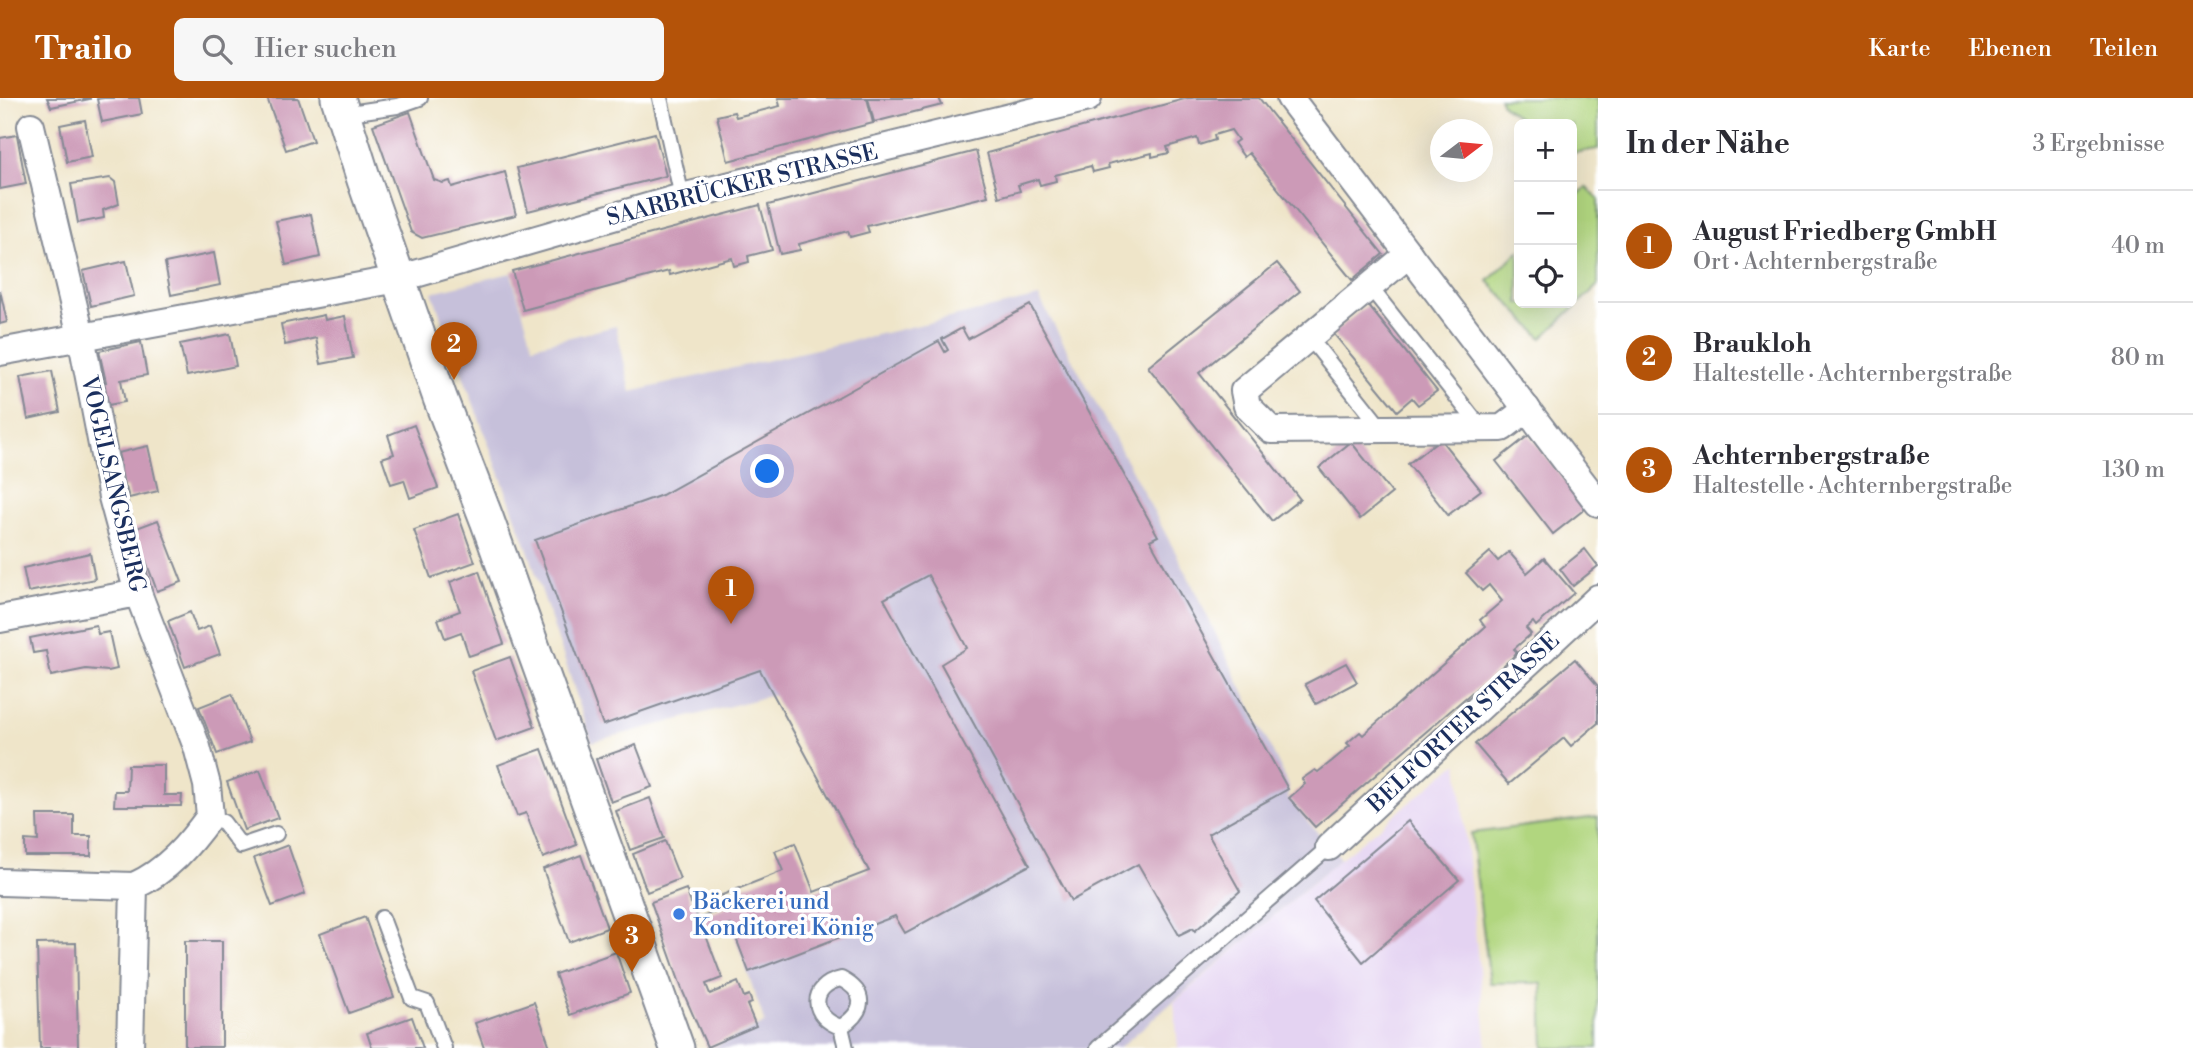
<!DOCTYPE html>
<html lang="de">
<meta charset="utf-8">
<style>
body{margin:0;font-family:"Libre Bodoni",serif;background:#f7f7f7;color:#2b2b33}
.controls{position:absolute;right:21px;top:21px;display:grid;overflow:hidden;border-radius:10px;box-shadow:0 7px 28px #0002}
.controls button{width:63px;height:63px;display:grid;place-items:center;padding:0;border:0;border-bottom:2px solid #e1e1e2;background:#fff;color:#2b2b33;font:35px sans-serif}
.compass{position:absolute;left:1430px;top:21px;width:63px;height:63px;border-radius:50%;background:#fff;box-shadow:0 7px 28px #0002;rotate:74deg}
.you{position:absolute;left:768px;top:374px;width:24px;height:24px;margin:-18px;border:5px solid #fff;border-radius:50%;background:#1a73e8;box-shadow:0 0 0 10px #1a73e833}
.badge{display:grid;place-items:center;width:46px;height:46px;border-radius:50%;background:#b45309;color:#fff;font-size:23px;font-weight:700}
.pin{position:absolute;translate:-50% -58px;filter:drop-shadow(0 2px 4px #0008)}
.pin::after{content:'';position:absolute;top:37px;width:24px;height:21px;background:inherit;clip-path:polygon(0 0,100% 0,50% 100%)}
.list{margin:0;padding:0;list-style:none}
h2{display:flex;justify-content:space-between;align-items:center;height:91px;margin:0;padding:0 28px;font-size:30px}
h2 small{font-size:23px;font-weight:400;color:#7c7c81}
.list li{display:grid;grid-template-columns:46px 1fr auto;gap:21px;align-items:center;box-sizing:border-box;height:112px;padding:0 28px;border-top:2px solid #e1e1e2}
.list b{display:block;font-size:26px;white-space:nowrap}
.list p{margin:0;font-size:23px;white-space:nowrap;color:#7c7c81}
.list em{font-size:23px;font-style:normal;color:#7c7c81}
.icon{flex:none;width:38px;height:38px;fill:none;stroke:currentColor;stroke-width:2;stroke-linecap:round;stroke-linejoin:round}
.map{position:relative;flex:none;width:1598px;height:950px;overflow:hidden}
header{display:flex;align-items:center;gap:42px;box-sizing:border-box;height:98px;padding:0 35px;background:#b45309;color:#fff}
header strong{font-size:33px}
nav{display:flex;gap:38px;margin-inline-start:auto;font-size:24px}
.search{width:490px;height:63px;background:#f7f7f7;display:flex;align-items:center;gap:18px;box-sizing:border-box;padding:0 24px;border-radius:10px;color:#7c7c81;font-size:26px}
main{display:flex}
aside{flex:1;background:#fff}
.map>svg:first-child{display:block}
.built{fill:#e4d3f2}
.industrial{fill:#c6c0da}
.green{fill:#b1d67f;stroke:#66826e;stroke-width:2}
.building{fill:#cc9ab7}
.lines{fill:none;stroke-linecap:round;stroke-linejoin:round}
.service-casing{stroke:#858a94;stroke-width:18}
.minor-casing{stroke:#858a94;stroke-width:30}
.tertiary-casing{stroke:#858a94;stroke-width:37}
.service{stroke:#fff;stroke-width:14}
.minor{stroke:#fff;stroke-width:26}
.tertiary{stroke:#fff;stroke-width:33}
.shop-dot{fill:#3f7fe0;stroke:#fff;stroke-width:2.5}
.labels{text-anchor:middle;stroke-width:7;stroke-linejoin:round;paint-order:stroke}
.street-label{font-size:23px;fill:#1b2f5e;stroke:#fff}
.shop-label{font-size:23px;fill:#366cbe;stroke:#fff;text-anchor:start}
</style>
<header>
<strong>Trailo</strong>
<div class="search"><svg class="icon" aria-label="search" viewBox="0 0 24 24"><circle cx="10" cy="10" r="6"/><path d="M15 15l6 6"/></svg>Hier suchen</div>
<nav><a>Karte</a><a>Ebenen</a><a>Teilen</a></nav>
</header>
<main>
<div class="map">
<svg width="1598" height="950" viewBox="0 0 1598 950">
<rect width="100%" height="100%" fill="#fff"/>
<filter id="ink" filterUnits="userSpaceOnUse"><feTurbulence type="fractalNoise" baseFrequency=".0143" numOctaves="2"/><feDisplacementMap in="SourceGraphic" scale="14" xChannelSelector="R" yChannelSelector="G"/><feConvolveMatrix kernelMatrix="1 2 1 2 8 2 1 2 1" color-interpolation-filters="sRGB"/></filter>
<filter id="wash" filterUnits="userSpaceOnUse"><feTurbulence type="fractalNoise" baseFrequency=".00686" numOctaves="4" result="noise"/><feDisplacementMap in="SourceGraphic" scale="28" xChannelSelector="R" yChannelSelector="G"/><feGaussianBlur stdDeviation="1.57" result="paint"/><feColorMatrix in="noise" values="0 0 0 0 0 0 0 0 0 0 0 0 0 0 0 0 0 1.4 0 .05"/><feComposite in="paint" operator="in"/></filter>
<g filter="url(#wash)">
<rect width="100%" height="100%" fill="#efe5c9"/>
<polygon class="built" points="1458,665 1487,950 1178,950 1174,904 1340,761"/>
<polygon class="industrial" points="511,175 533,248 616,228 631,294 1039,199 1185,472 1289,688 1288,700 1340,761 1119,950 710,950 765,925 731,827 869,772 773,597 592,644 528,452 432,194"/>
<g class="green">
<polygon points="1499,0 1598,0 1598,51 1572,55 1572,26 1526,26 1502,6"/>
<polygon points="1586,89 1598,101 1598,187 1542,240 1488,183 1519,153 1519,205 1572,205 1572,103"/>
<polygon points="1598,719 1598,950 1544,950 1542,885 1490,885 1471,735"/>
</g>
<g id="blocks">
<g class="building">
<polygon points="47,0 90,0 90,1 51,9"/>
<polygon points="104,0 139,0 142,16 102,24 97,1"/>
<polygon points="267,0 298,0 313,43 286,52"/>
<polygon points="778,0 867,0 873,25 728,63 717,18 734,14 736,19 780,8"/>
<polygon points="868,0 939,0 942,7 874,24"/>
<polygon points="1188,0 1259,0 1383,156 1352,182 1249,55 1244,59 1234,45 1238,42 1231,32 1214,37 1215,42 1199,47 1197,40 1167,49 1169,55 1152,59 1152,55 1108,66 1109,70 1093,74 1091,68 1055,77 1056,83 1040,87 1038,81 1018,87 1020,93 999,99 987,55"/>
<polygon points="410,14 434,82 443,85 450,83 452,89 505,74 516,117 422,140 411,134 373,27"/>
<polygon points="85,22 92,59 67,64 60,27"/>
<polygon points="655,35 666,78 528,113 517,70"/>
<polygon points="17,37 26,86 0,91 0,40"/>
<polygon points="976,53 988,98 867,128 869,134 850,139 848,133 799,146 800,152 780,156 768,107"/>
<polygon points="110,80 115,84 119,106 103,112 104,120 78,125 71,86"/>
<polygon points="760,107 772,152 748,158 749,164 734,168 732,160 670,177 669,173 523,212 512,173"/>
<polygon points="311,116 320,159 286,167 276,123"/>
<polygon points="214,155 220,187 171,197 165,165"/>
<polygon points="126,163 134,198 91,208 83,173"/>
<polygon points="1277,165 1300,193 1199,275 1300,401 1272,423 1148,269"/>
<polygon points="0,192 7,224 0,226"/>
<polygon points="1030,207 1158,438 1150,442 1288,691 1208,736 1240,793 1195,833 1193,830 1179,837 1138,766 1071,803 941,566 967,550 928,477 884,501 1030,767 905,835 895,818 749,874 731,827 705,835 722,880 706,886 710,896 738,884 744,899 749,897 752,905 747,907 756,928 707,949 683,894 651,804 686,791 691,805 697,802 701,814 696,816 698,823 700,820 727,809 722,797 783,773 775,753 795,745 814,794 869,773 760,572 603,627 535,442 662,397 939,243 945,254 948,252 942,241 962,230 968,241"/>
<polygon points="1368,207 1437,293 1418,307 1412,300 1397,313 1333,235"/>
<polygon points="324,217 325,222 345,218 353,260 321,266 316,240 285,247 281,226"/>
<polygon points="230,236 236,268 187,278 180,246"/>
<polygon points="141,244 147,277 121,282 125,304 108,307 103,284 106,284 99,253"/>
<polygon points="52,273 60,314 28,321 20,279"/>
<polygon points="414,327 438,390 410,400 404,382 391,386 382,360 394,356 388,337"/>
<polygon points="1529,337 1586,410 1553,436 1496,363"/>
<polygon points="1440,341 1481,392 1448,417 1408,366"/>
<polygon points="1351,344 1392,395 1360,421 1319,370"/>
<polygon points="148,348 158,393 129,400 126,389 122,390 116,364 120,363 118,355"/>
<polygon points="458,416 475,464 431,480 414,432"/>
<polygon points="158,422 182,484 157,493 134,431"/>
<polygon points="1585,451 1598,468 1573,488 1560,471"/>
<polygon points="1490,454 1498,463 1509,454 1527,475 1544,460 1574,495 1536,528 1533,524 1526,530 1531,536 1514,551 1517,554 1512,560 1315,729 1289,700 1305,686 1302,681 1315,672 1318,674 1332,663 1350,648 1347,645 1360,634 1363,637 1485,529 1480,522 1502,503 1489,487 1482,493 1466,475"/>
<polygon points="90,455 95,481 28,494 23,470"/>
<polygon points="479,473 504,546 469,558 461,534 445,540 438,521 460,513 450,484"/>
<polygon points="190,514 197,533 210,528 220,556 185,569 168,523"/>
<polygon points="96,527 98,536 109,534 117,571 108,573 86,571 51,578 46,553 33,555 30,540"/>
<polygon points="510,559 535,629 496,643 471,573"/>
<polygon points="1575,561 1598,588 1598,625 1571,648 1564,640 1509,686 1475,646"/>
<polygon points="1346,565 1357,584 1316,606 1305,586"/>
<polygon points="232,596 250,644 217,656 199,609"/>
<polygon points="636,647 652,689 611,704 596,661"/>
<polygon points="542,651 577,747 543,760 526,715 517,718 498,667"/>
<polygon points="128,667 164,667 164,697 182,697 181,708 114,708 115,693 127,693"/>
<polygon points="260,672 278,720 244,732 227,684"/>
<polygon points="650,700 664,740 630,752 616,713"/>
<polygon points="37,717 74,717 74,738 91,738 91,758 25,758 25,742 38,743"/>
<polygon points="1408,723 1459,782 1363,864 1314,803"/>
<polygon points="665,743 680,781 647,794 633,756"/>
<polygon points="288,747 305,796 272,808 254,760"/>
<polygon points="581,757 607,830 569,844 543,771"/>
<polygon points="365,819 394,899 349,915 320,836"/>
<rect x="185" y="843" width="37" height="106"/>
<polygon points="76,845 78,950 40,950 37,846"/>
<polygon points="616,854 630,895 570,917 555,876"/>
<polygon points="534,904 550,949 484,950 475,925"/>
<polygon points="412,919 423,950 372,950 367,935"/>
</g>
</g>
</g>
<g filter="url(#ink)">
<use href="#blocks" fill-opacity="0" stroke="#858a94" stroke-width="2"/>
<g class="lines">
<g class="service-casing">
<g id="service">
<polyline points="660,0 682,99"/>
<polyline points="343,16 397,8 420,0"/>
<polyline points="1370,189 1481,330"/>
<polyline points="1309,239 1382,331"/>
<polyline points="210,718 223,724 241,748 276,736"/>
<polyline points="382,820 412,900 427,905 444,950"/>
<path d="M841,881C868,895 865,913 841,929C811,920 808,888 841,881Z"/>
<polyline points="841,929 846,950"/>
<polyline points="1098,950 1329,749"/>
</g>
</g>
<g class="minor-casing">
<g id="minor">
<polyline points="1290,0 1598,405"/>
<polyline points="1409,156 1244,293 1247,308 1271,332 1502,330 1527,311"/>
<polyline points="0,254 398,181 682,99 1088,0"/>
<polyline points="0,521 138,495"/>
<polyline points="1329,749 1598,500"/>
<path d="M0,784L134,788C167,773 189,747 210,718L207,687L197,649L138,495L112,399L81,238L31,28"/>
<polyline points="130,950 134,788"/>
</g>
</g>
<g class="tertiary-casing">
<polyline id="tertiary" points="338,0 364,82 440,300 487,422 677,950"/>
</g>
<use href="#service" class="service"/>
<use href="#minor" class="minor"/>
<use href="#tertiary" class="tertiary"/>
</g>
</g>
<circle class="shop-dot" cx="679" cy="816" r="7"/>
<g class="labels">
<g class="street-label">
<text transform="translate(742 86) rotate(-14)" y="8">SAARBRÜCKER STRASSE</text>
<text transform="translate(114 386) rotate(77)" y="8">VOGELSANGSBERG</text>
<text transform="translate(1463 624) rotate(-43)" y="8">BELFORTER STRASSE</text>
</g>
<g class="shop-label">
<text x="693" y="811">Bäckerei und<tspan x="693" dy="26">Konditorei König</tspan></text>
</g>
</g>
</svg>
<div class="controls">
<button>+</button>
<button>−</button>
<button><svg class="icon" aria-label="locate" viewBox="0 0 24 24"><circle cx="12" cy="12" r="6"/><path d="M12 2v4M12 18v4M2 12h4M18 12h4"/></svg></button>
</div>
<svg class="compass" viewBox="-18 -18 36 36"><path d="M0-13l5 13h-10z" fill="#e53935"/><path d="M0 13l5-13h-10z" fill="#7c7c81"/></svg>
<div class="you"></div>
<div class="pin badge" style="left:731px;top:526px">1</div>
<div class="pin badge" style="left:454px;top:282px">2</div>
<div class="pin badge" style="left:632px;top:874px">3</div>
</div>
<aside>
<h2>In der Nähe<small>3 Ergebnisse</small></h2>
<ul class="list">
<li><span class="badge">1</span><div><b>August Friedberg GmbH</b><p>Ort · Achternbergstraße</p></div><em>40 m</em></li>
<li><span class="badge">2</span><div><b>Braukloh</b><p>Haltestelle · Achternbergstraße</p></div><em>80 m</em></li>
<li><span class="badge">3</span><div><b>Achternbergstraße</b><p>Haltestelle · Achternbergstraße</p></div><em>130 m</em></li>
</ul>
</aside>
</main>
